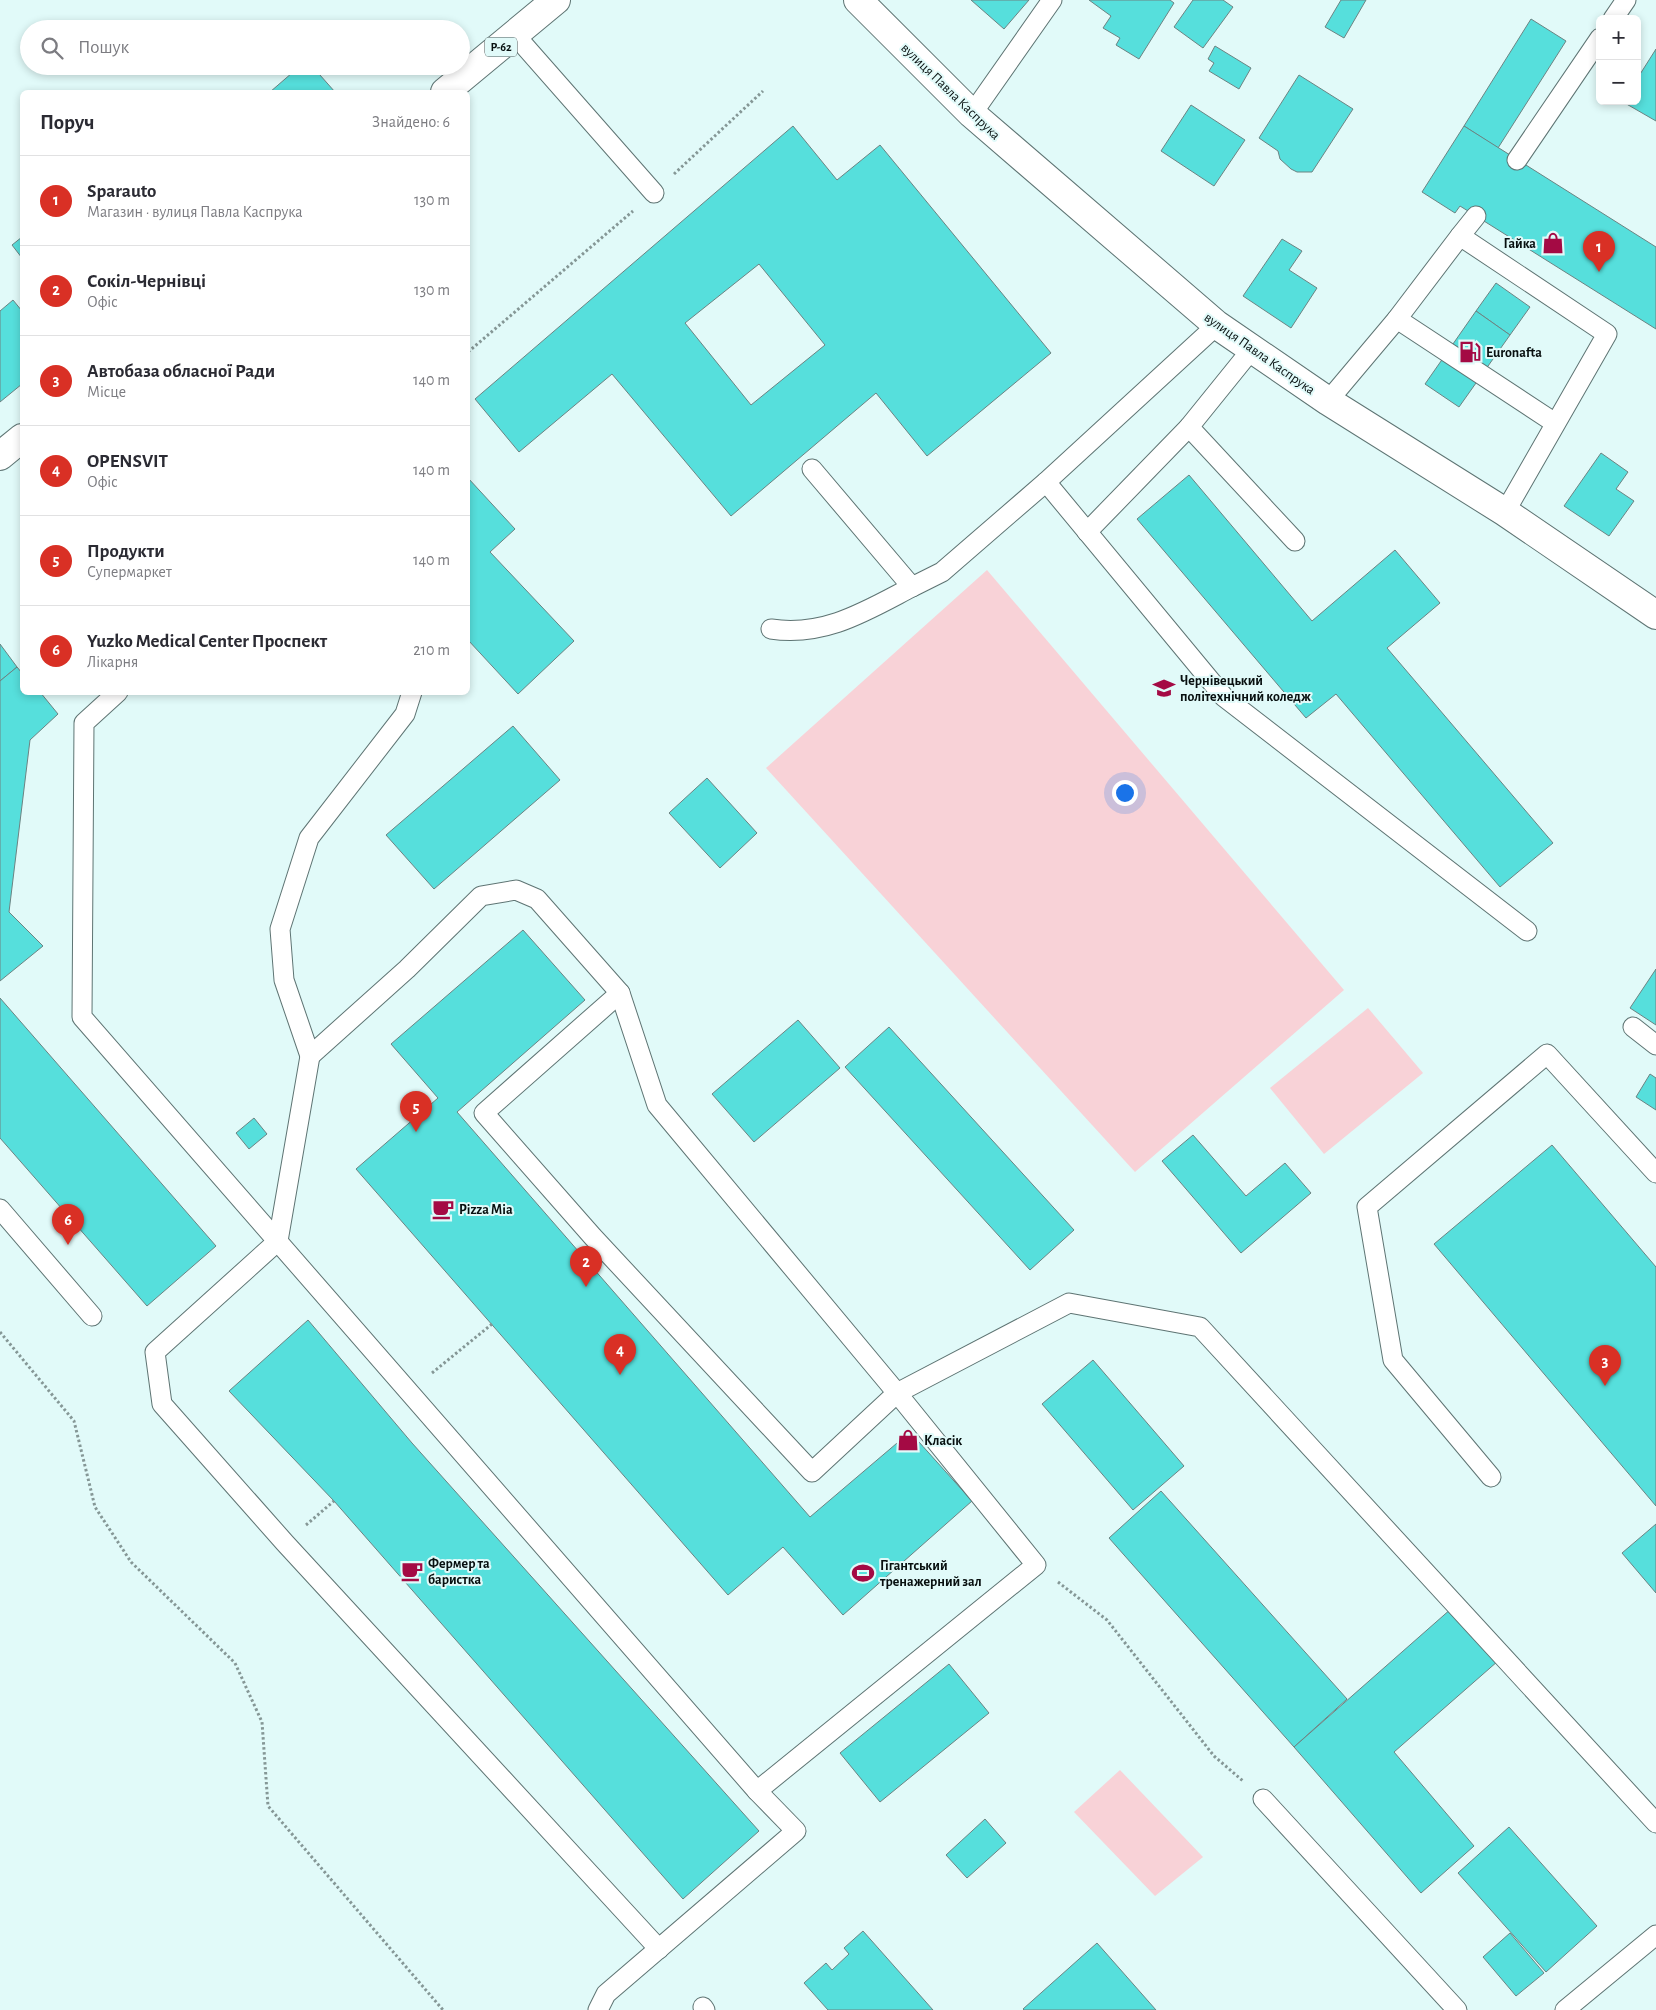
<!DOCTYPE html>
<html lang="uk">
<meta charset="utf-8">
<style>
body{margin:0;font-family:"Alegreya Sans",sans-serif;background:#f7f7f7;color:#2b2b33}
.controls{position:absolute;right:15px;top:15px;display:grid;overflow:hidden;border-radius:8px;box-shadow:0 2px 8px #0003}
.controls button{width:45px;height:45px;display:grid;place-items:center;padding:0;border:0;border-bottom:1px solid #e1e1e2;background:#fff;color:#2b2b33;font:25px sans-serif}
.you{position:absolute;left:1124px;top:792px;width:18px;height:18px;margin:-12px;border:4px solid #fff;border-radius:50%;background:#1a73e8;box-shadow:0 0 0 8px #1a73e833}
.badge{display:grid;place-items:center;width:32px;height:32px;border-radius:50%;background:#d93025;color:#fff;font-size:16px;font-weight:700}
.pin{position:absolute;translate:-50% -41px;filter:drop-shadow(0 1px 2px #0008)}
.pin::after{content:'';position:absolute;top:26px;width:18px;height:15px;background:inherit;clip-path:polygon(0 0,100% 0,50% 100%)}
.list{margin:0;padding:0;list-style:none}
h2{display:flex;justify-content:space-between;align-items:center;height:65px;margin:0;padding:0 20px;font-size:21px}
h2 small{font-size:16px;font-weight:400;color:#7c7c81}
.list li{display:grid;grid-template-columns:32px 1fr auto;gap:15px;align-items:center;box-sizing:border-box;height:90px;padding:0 20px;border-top:1px solid #e1e1e2}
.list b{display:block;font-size:19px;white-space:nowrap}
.list p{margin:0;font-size:16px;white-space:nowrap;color:#7c7c81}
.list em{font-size:16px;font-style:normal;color:#7c7c81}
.icon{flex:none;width:28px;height:28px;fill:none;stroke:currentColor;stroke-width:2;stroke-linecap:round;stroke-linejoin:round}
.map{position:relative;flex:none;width:1656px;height:2010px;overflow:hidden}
.search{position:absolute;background:#fff;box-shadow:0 2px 8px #0003;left:20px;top:20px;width:450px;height:55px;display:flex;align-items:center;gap:12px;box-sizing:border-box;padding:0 18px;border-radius:28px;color:#7c7c81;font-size:19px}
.panel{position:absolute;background:#fff;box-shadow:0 2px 8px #0003;left:20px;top:90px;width:450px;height:605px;border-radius:8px}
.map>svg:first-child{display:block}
.green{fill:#f8d2d7}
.building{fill:#56dfdc;stroke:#6c8382;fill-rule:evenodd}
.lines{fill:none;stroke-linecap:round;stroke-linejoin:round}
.service-casing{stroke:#5e7473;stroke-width:21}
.tertiary-casing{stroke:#5e7473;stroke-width:30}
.primary-casing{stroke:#5e7473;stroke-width:30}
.path{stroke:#859796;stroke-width:3;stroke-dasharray:2.5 2.5;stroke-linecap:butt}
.service{stroke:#fff;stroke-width:19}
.tertiary{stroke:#fff;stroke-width:28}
.primary{stroke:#fff;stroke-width:28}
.labels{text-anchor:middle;stroke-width:4;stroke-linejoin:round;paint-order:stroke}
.shield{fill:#e1faf9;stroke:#495656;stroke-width:1}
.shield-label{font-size:12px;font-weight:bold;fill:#081010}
.street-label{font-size:14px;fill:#081010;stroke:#e1faf9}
.poi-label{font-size:14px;font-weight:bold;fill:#081010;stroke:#e1faf9;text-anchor:start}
</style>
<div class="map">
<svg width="1656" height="2010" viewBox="0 0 1656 2010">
<rect width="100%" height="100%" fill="#e1faf9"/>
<g class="green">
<polygon points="987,570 1344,990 1135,1172 766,768"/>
<polygon points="1368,1008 1423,1073 1324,1154 1270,1088"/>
<polygon points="1120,1770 1203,1857 1155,1896 1074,1812"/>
</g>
<g class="building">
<polygon points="971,0 1029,0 1004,29"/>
<polygon points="1089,0 1170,0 1174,3 1139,59 1116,45 1120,38 1103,28 1111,16"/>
<polygon points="1193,0 1223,0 1233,7 1203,48 1174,27"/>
<polygon points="1341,0 1366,0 1344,38 1325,27"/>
<polygon points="1531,19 1566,41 1498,148 1464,126"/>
<polygon points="1215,46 1251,68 1239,89 1209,71 1214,63 1208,59"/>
<polygon points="1656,49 1656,121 1623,102 1637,101 1637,79"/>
<polygon points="300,66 312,66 335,92 270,92"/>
<polygon points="1299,75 1353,109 1312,172 1297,172 1291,169 1280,159 1278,151 1259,138"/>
<polygon points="1191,105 1245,140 1214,186 1161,151"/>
<path d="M793,126L837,180L880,145L1051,353L927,456L876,393L731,516L612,374L519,452L475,399ZM759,264L825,345L751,405L685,323Z"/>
<polygon points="1464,126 1656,247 1656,329 1460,206 1455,213 1422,192"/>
<polygon points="22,237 22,258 12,245"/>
<polygon points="1282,239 1302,251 1289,270 1317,288 1291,328 1243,296"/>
<polygon points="1496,283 1530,307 1510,335 1476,311"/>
<polygon points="13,300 22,311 22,384 0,402 0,311"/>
<polygon points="1476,311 1510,335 1459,407 1425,384"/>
<polygon points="1601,453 1628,472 1616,489 1634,501 1609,536 1564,506"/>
<polygon points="1189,475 1312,621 1395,550 1440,603 1387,648 1553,843 1500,887 1336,694 1306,718 1137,519"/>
<polygon points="468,478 515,529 490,552 574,641 518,694 468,640"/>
<polygon points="0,644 17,667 0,681"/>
<polygon points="17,667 22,673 22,692 40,692 58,714 30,740 9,912 43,946 0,981 0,681"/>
<polygon points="513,726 560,780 434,889 386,835"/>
<polygon points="707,778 757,833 720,868 669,813"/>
<polygon points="523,930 585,1000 457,1112 810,1517 910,1432 972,1501 843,1615 783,1547 728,1595 356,1169 438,1098 391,1044"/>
<polygon points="1656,969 1656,1025 1630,1008"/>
<polygon points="0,998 216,1246 147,1306 0,1138"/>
<polygon points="798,1020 840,1068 754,1142 712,1094"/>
<polygon points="889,1027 1074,1230 1030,1270 845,1067"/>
<polygon points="1650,1074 1656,1078 1656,1110 1636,1097"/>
<polygon points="254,1118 267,1134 249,1149 236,1133"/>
<polygon points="1193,1135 1246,1196 1285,1163 1311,1193 1241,1253 1162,1161"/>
<polygon points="1552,1145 1656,1267 1656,1506 1434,1244"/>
<polygon points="308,1320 412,1443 759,1831 683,1899 334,1501 229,1391"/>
<polygon points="1093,1360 1184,1466 1133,1510 1042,1404"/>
<polygon points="1161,1491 1347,1699 1294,1747 1109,1538"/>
<polygon points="1656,1524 1656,1593 1622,1553"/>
<polygon points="1452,1608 1498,1661 1394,1752 1474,1846 1421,1893 1294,1747"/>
<polygon points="949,1664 989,1713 880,1802 840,1753"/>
<polygon points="985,1819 1006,1843 967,1878 946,1855"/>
<polygon points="1509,1827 1597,1926 1546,1972 1458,1873"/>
<polygon points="863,1931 933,2010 828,2010 804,1983 826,1963 832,1970 849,1954 844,1948"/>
<polygon points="1510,1933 1544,1973 1516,1996 1483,1957"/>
<polygon points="1097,1943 1156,2010 1024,2010 1023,2009"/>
</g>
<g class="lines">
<g class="service-casing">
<g id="service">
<polyline points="1613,19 1626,0"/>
<polyline points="515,35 654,193"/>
<polyline points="972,114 1052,0"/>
<polyline points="1517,160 1600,38"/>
<polyline points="1460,236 1476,216"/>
<polyline points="1397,319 1555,423"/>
<polyline points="1328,401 1397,319 1460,236 1607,334 1505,512"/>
<polyline points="1189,427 1295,541"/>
<polyline points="812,469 912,587 942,572 1046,482 1217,325"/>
<polyline points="1046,482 1224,697 1527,931"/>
<polyline points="1087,532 1189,427 1252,349"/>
<path d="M771,629C825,637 866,611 912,587"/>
<polyline points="118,692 84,723 82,1017 757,1791 1036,1565 897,1393 657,1105 620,993 537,899 516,890 481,896 407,969 310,1056 284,980 280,929 309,838 405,714 412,692"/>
<polyline points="620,993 484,1113 593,1237 812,1472 897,1393 1069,1303 1200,1327 1656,1823"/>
<polyline points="1633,1027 1656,1045"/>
<polyline points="310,1056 278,1241 155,1352 162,1404 285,1543 659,1949"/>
<polyline points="0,1209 92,1316"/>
<polyline points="1491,1477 1393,1360 1367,1207 1547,1054 1656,1173"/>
<polyline points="1263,1799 1457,2010"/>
<polyline points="703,2007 705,2010"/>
<polyline points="598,2010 606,1994 796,1831 757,1791"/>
<polyline points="1565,2010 1656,1935"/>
</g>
</g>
<g class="tertiary-casing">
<polyline id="tertiary" points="858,0 972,114 1217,325 1328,401 1505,512 1656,615"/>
</g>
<g class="primary-casing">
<g id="primary">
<polyline points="445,92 556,0"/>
<polyline points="0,456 22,438"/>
</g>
</g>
<g class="path">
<polyline points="674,174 763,91"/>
<polyline points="468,352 633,211"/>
<polyline points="0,1332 74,1421 95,1507 131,1562 235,1663 262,1722 268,1806 443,2010"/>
<polyline points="432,1373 492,1324"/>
<polyline points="306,1525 334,1501"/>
<polyline points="1058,1582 1107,1620 1214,1756 1243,1781"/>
</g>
<use href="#service" class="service"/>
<use href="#tertiary" class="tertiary"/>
<use href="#primary" class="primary"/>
</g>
<defs>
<g id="shop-bare" transform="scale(1.725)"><path d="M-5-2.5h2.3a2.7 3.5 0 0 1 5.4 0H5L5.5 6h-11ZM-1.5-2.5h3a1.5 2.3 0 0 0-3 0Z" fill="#a40a44" stroke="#e1faf9" stroke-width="2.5" paint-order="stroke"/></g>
<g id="fuel-bare" transform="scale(1.725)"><path d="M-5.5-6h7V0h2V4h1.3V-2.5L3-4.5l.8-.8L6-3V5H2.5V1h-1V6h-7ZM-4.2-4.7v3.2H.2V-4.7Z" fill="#a40a44" stroke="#e1faf9" stroke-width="2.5" paint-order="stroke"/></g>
<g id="university-bare" transform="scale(1.725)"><path d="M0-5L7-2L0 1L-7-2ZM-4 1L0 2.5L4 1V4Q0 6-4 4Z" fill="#a40a44" stroke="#e1faf9" stroke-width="2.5" paint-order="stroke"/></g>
<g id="cafe-bare" transform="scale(1.725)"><path d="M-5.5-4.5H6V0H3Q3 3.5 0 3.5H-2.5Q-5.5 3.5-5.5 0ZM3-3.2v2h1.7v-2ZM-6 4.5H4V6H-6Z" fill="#a40a44" stroke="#e1faf9" stroke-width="2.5" paint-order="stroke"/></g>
<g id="stadium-bare" transform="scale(1.725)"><path d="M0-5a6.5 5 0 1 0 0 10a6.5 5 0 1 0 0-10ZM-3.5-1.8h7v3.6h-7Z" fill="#a40a44" stroke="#e1faf9" stroke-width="2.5" paint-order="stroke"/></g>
</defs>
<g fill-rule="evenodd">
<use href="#shop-bare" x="1553" y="243"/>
<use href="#fuel-bare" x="1470" y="352"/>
<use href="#university-bare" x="1164" y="688"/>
<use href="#cafe-bare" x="443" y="1209"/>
<use href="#shop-bare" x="908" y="1440"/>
<use href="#cafe-bare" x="412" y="1571"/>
<use href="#stadium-bare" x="863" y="1573"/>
</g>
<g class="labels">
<rect class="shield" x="485" y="37.5" width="32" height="19" rx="4"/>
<g class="shield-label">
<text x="501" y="51">Р-62</text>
</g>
<g class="street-label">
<text transform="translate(951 91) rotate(44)" y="5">вулиця Павла Каспрука</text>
<text transform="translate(1260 353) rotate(35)" y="5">вулиця Павла Каспрука</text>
</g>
<g class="poi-label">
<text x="1536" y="248" text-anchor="end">Гайка</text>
<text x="1486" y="357">Euronafta</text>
<text x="1180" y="685">Чернівецький<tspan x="1180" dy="16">політехнічний коледж</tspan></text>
<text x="459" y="1214">Pizza Mia</text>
<text x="924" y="1445">Класік</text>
<text x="428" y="1568">Фермер та<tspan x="428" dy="16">баристка</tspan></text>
<text x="880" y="1570">Гігантський<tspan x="880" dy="16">тренажерний зал</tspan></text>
</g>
</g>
</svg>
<div class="controls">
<button>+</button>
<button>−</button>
</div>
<div class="you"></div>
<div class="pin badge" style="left:1599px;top:272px">1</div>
<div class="pin badge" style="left:586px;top:1287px">2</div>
<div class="pin badge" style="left:1605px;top:1386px">3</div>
<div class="pin badge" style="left:620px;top:1375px">4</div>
<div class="pin badge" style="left:416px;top:1132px">5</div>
<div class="pin badge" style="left:68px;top:1245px">6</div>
<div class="search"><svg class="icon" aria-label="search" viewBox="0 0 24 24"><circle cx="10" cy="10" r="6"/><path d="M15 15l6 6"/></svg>Пошук</div>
<section class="panel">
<h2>Поруч<small>Знайдено: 6</small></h2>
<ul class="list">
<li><span class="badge">1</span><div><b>Sparauto</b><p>Магазин · вулиця Павла Каспрука</p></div><em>130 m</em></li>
<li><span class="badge">2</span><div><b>Сокіл-Чернівці</b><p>Офіс</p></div><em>130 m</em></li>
<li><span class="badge">3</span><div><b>Автобаза обласної Ради</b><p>Місце</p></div><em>140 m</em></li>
<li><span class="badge">4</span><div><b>OPENSVIT</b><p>Офіс</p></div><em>140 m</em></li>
<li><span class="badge">5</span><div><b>Продукти</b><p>Супермаркет</p></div><em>140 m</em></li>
<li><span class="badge">6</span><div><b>Yuzko Medical Center Проспект</b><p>Лікарня</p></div><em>210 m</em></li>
</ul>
</section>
</div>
